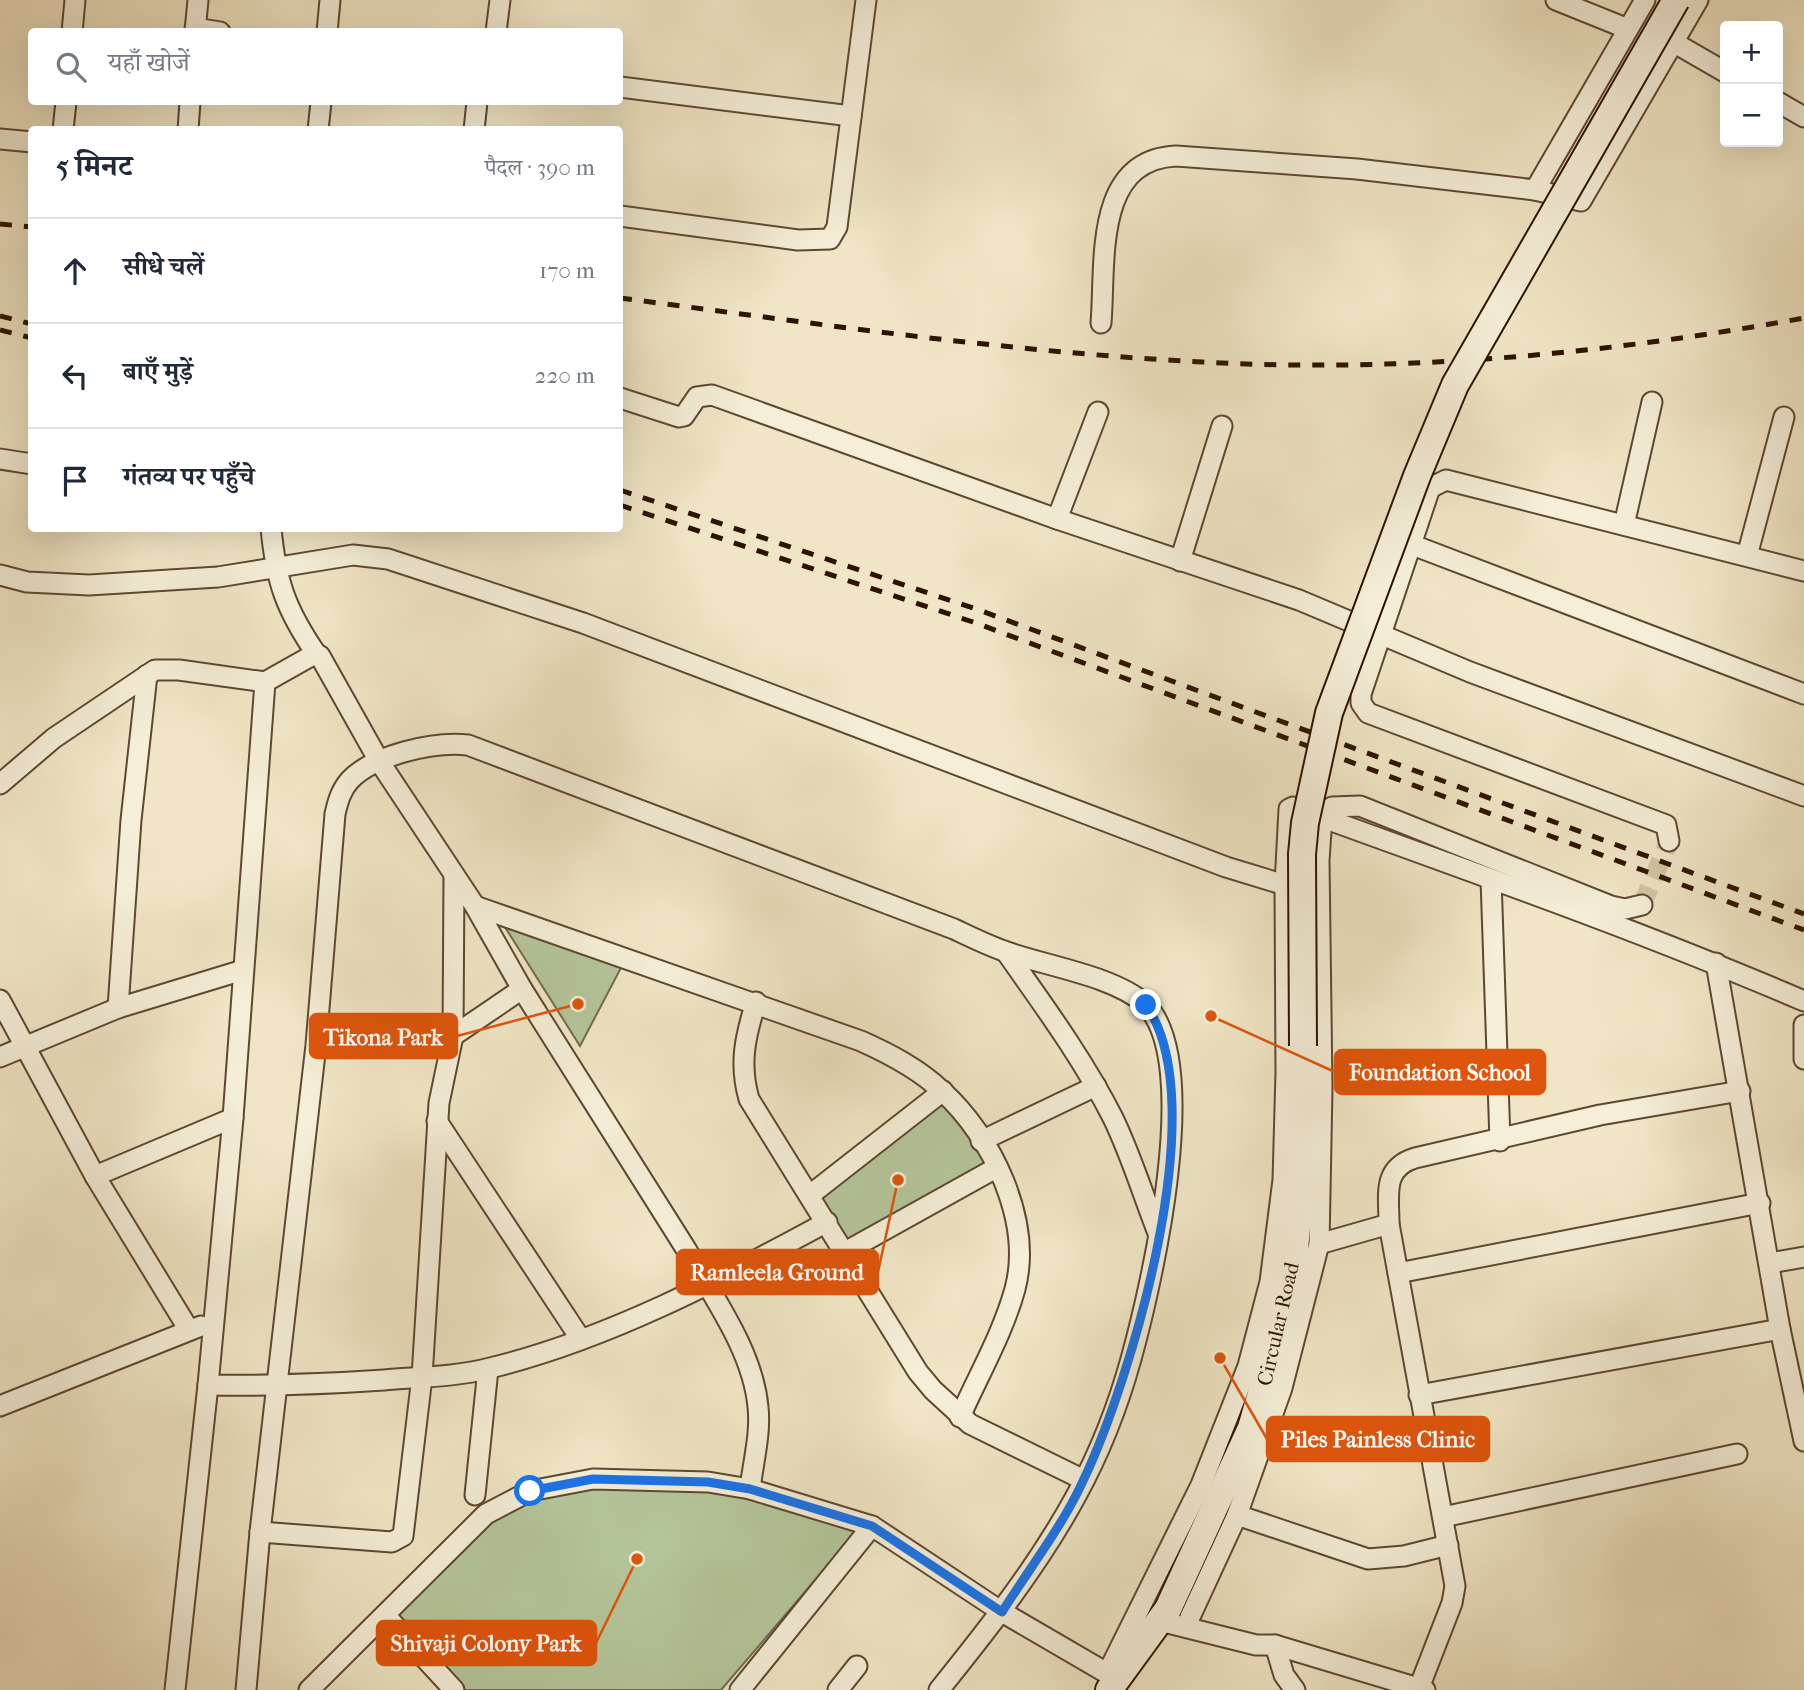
<!DOCTYPE html>
<html lang="hi">
<meta charset="utf-8">
<style>
body{margin:0;font-family:"IM FELL French Canon","Noto Serif Devanagari",serif;background:#f6f6f7;color:#1f2937}
.controls{position:absolute;right:21px;top:21px;display:grid;overflow:hidden;border-radius:7px;box-shadow:0 7px 28px #0002}
.controls button{width:63px;height:63px;display:grid;place-items:center;padding:0;border:0;border-bottom:2px solid #e0e1e3;background:#fff;color:#1f2937;font:35px sans-serif}
.stop{position:absolute;width:21px;height:21px;margin:-16px;border:5px solid #1a73e8;border-radius:50%;background:#fff}
.stop.end{background:#1a73e8;border-color:#fff;box-shadow:0 2px 7px #0008}
.list{margin:0;padding:0;list-style:none}
h2{display:flex;justify-content:space-between;align-items:center;height:91px;margin:0;padding:0 28px;font-size:30px}
h2 small{font-size:23px;font-weight:400;color:#747a83}
.list li{display:grid;grid-template-columns:46px 1fr auto;gap:21px;align-items:center;box-sizing:border-box;height:105px;padding:0 28px;border-top:2px solid #e0e1e3}
.list b{display:block;font-size:26px;white-space:nowrap}
.list em{font-size:23px;font-style:normal;color:#747a83}
.icon{flex:none;width:38px;height:38px;fill:none;stroke:currentColor;stroke-width:2;stroke-linecap:round;stroke-linejoin:round}
.map{position:relative;flex:none;width:1804px;height:1690px;overflow:hidden}
.search{position:absolute;background:#fff;box-shadow:0 7px 28px #0002;left:28px;top:28px;width:595px;height:77px;display:flex;align-items:center;gap:18px;box-sizing:border-box;padding:0 24px;border-radius:7px;color:#747a83;font-size:26px}
.panel{position:absolute;background:#fff;box-shadow:0 7px 28px #0002;left:28px;top:126px;width:595px;height:406px;border-radius:7px}
.map>svg:first-child{display:block}
.green{fill:#b4c69a;stroke:#716c4d;stroke-width:2}
.lines{fill:none;stroke-linecap:round;stroke-linejoin:round}
.minor-tunnel{stroke:#d3c6a7;stroke-width:19;stroke-dasharray:19 10;stroke-linecap:butt}
.minor-casing{stroke:#5e4731;stroke-width:23}
.secondary-casing{stroke:#2e1200;stroke-width:30}
.minor{stroke:#f5efd9;stroke-width:19}
.secondary{stroke:#f5efd9;stroke-width:26}
.rail{stroke:#2e1200;stroke-width:5;stroke-dasharray:12 12;stroke-linecap:butt}
.secondary-bridge-casing{stroke:#2e1200;stroke-width:30;stroke-linecap:butt}
.secondary-bridge{stroke:#f5efd9;stroke-width:26}
.route{stroke:#1a73e8;stroke-width:9}
.labels{text-anchor:middle;stroke-width:7;stroke-linejoin:round;paint-order:stroke}
.street-label{font-size:21px;fill:#2e1200;stroke:#f5efd9}
.leader{fill:none;stroke:#df550b;stroke-width:2.5}
.callout-dot{fill:#df550b;stroke:#f5efd9;stroke-width:2.5}
.callout{fill:#df550b;stroke:#df550b;stroke-width:2.5}
.callout-label{font-size:23px;text-anchor:middle;font-weight:bold;fill:#fff}
</style>
<div class="map">
<svg width="1804" height="1690" viewBox="0 0 1804 1690">
<rect width="100%" height="100%" fill="#f0e6c5"/>
<filter id="stains"><feTurbulence type="fractalNoise" baseFrequency=".00286" numOctaves="4"/><feColorMatrix values="0 0 0 0 .2 0 0 0 0 .09 0 0 0 0 .02 0 0 0 .5 -.17"/></filter>
<radialGradient id="worn" r=".72"><stop offset=".6" stop-color="#630" stop-opacity="0"/><stop offset="1" stop-color="#630" stop-opacity=".3"/></radialGradient>
<g class="green">
<polygon points="498,916 624,962 580,1046"/>
<polygon points="943,1095 989,1164 846,1245 816,1196"/>
<polygon points="593,1479 739,1489 870,1516 721,1690 458,1690 385,1615 486,1514"/>
</g>
<g class="lines">
<polyline class="minor-tunnel" points="1642,905 1669,841"/>
<g class="minor-casing">
<g id="minor">
<polyline points="1556,0 1628,29"/>
<polyline points="195,28 220,32"/>
<polyline points="72,32 75,0"/>
<polyline points="195,32 198,0"/>
<polyline points="327,32 330,0"/>
<polyline points="496,32 500,0"/>
<polyline points="1673,42 1725,72"/>
<polyline points="620,87 851,116"/>
<polyline points="1778,102 1804,117"/>
<polyline points="63,130 66,102"/>
<polyline points="188,130 190,102"/>
<polyline points="318,130 321,102"/>
<polyline points="474,130 477,102"/>
<polyline points="0,139 32,142"/>
<polyline points="1535,190 1645,0"/>
<polyline points="620,216 798,240 830,239 837,227 866,0"/>
<path d="M1101,323C1106,263 1093,160 1176,156L1357,169L1535,190L1581,201L1698,0"/>
<polyline points="620,398 679,417 684,416 697,397 712,395 1057,519 1299,600 1470,672 1804,796"/>
<polyline points="0,459 32,464"/>
<polyline points="1057,519 1098,412"/>
<polyline points="1624,525 1652,402"/>
<path d="M271,528C276,582 286,610 317,655"/>
<polyline points="1410,544 1804,694"/>
<polyline points="1747,556 1784,417"/>
<polyline points="1180,561 1222,426"/>
<polyline points="0,575 27,582 89,585 218,577 353,555 388,559 583,623 1226,867 1285,885"/>
<polyline points="0,784 54,738 155,670 179,670 265,682"/>
<polyline points="1669,841 1666,825 1368,713 1361,703 1361,694 1430,488 1446,480 1804,571"/>
<polyline points="1491,879 1500,1141"/>
<path d="M475,906L861,1041C890,1054 919,1069 942,1091C992,1136 1033,1221 1015,1289C1003,1333 978,1376 960,1417"/>
<path d="M1006,952C1044,1006 1083,1059 1113,1118C1131,1155 1143,1195 1158,1233"/>
<polyline points="1716,963 1780,1329 1804,1441"/>
<polyline points="0,1000 95,1176 189,1330"/>
<path d="M756,1002C745,1037 739,1064 749,1099L918,1372L933,1390L970,1424L1084,1480"/>
<polyline points="118,1008 131,820 147,675"/>
<polyline points="1804,1025 1804,1059"/>
<polyline points="453,1036 522,989"/>
<polyline points="0,1057 118,1008 243,970"/>
<polyline points="437,1121 580,1338"/>
<polyline points="981,1141 1096,1086"/>
<polyline points="95,1176 233,1118"/>
<polyline points="810,1195 943,1091"/>
<polyline points="1319,1244 1389,1224"/>
<polyline points="845,1252 996,1168"/>
<polyline points="1770,1263 1804,1257"/>
<polyline points="1398,1273 1760,1203"/>
<polyline points="1419,1395 1780,1329"/>
<polyline points="0,1406 201,1326"/>
<path d="M750,1489C753,1463 761,1433 758,1407C753,1351 713,1297 686,1249L522,989L475,906L379,761L320,656L313,655L265,682L233,1118L208,1385C267,1386 325,1384 384,1380C419,1377 456,1377 490,1368C606,1340 722,1279 827,1222"/>
<polyline points="475,1495 488,1369"/>
<polyline points="1237,1515 1368,1559 1404,1556 1448,1545"/>
<polyline points="1443,1517 1737,1454"/>
<polyline points="260,1532 392,1542 403,1536 422,1377 439,1103 453,1036 454,875"/>
<polyline points="385,1615 454,1690"/>
<polyline points="1190,1617 1237,1515 1282,1388 1319,1244 1322,1088 1319,860 1322,817 1332,807 1360,806 1611,906 1625,909 1642,905"/>
<polyline points="1160,1621 1256,1645 1275,1645 1425,1690"/>
<polyline points="1275,1645 1284,1675 1295,1690"/>
<path d="M1107,1674L1201,1485L1248,1366L1270,1282L1283,1180L1286,1073L1285,885L1289,809L1293,807C1464,869 1636,929 1804,1001"/>
<path d="M1419,1688L1452,1603L1455,1586L1389,1224C1389,1195 1382,1168 1415,1158L1600,1115L1740,1091"/>
<polyline points="175,1690 208,1385"/>
<path d="M246,1690L260,1532L316,1045L335,814C338,801 341,790 350,780C374,755 434,741 468,745L954,929C971,937 989,946 1007,952C1046,966 1114,976 1145,1004C1204,1061 1151,1287 1131,1359C1118,1406 1099,1454 1076,1496C1038,1566 988,1629 939,1690"/>
<polyline points="309,1690 486,1514 530,1491 593,1479 708,1482 750,1489 872,1526 1002,1612 1117,1679"/>
<polyline points="740,1690 872,1526"/>
<polyline points="838,1690 857,1666"/>
</g>
</g>
<g class="secondary-casing">
<polyline id="secondary" points="1109,1690 1168,1609 1251,1428 1281,1325 1294,1262 1304,1146 1303,1046"/>
</g>
<use href="#minor" class="minor"/>
<use href="#secondary" class="secondary"/>
<g class="rail">
<polyline points="0,224 32,227"/>
<path d="M620,298C813,323 1007,352 1202,362C1403,373 1606,354 1804,318"/>
<polyline points="0,316 32,324"/>
<polyline points="0,330 32,338"/>
<polyline points="620,490 979,610 1804,914"/>
<polyline points="620,505 973,622 1804,930"/>
</g>
<g class="secondary-bridge-casing">
<polyline id="secondary-bridge" points="1303,1046 1302,854 1305,823 1329,713 1417,476 1455,385 1676,0"/>
</g>
<use href="#secondary-bridge" class="secondary-bridge"/>
</g>
<g class="lines">
<path class="route" d="M530,1491L593,1479L708,1482L750,1489L872,1526L1002,1612C1029,1569 1062,1527 1083,1481C1131,1380 1215,1103 1146,1005"/>
</g>
<g class="labels">
<g class="street-label">
<text transform="translate(1278 1324) rotate(-77)" y="7">Circular Road</text>
</g>
</g>
<path class="leader" d="M578 1004L457 1036M1211 1016L1335 1072M898 1180L878 1272M1220 1358L1267 1439M637 1559L596 1643"/>
<g class="callout-dot">
<circle cx="578" cy="1004" r="7"/>
<circle cx="1211" cy="1016" r="7"/>
<circle cx="898" cy="1180" r="7"/>
<circle cx="1220" cy="1358" r="7"/>
<circle cx="637" cy="1559" r="7"/>
</g>
<g class="callout">
<rect x="310" y="1014" width="147" height="44" rx="7"/>
<rect x="1335" y="1050" width="210" height="44" rx="7"/>
<rect x="677" y="1250" width="201" height="44" rx="7"/>
<rect x="1267" y="1417" width="222" height="44" rx="7"/>
<rect x="377" y="1621" width="219" height="44" rx="7"/>
</g>
<g class="callout-label">
<text x="383" y="1045">Tikona Park</text>
<text x="1440" y="1080">Foundation School</text>
<text x="777" y="1280">Ramleela Ground</text>
<text x="1378" y="1447">Piles Painless Clinic</text>
<text x="486" y="1651">Shivaji Colony Park</text>
</g>
<rect width="100%" height="100%" filter="url(#stains)"/>
<rect width="100%" height="100%" fill="url(#worn)"/>
</svg>
<div class="controls">
<button>+</button>
<button>−</button>
</div>
<div class="stop" style="left:530px;top:1491px"></div>
<div class="stop end" style="left:1146px;top:1005px"></div>
<div class="search"><svg class="icon" aria-label="search" viewBox="0 0 24 24"><circle cx="10" cy="10" r="6"/><path d="M15 15l6 6"/></svg>यहाँ खोजें</div>
<section class="panel">
<h2>5 मिनट<small>पैदल · 390 m</small></h2>
<ul class="list">
<li><svg class="icon" aria-label="ahead" viewBox="0 0 24 24"><path d="M12 20V5M6 11l6-6 6 6"/></svg><div><b>सीधे चलें</b></div><em>170 m</em></li>
<li><svg class="icon" aria-label="left" viewBox="0 0 24 24"><path d="M17 20v-9H6M10 6l-5 5 5 5"/></svg><div><b>बाएँ मुड़ें</b></div><em>220 m</em></li>
<li><svg class="icon" aria-label="arrive" viewBox="0 0 24 24"><path d="M6 21V4h12l-3 4 3 4H6"/></svg><div><b>गंतव्य पर पहुँचे</b></div></li>
</ul>
</section>
</div>
